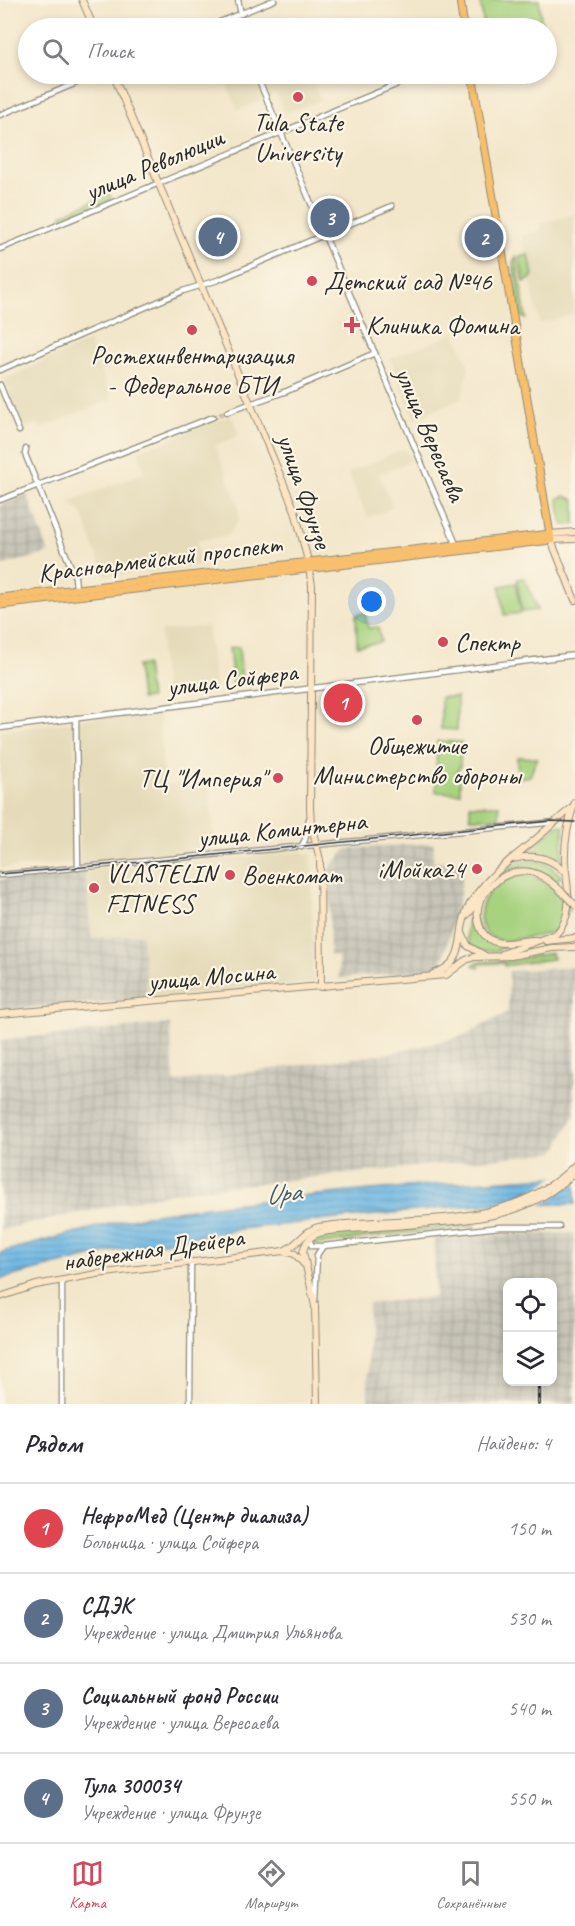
<!DOCTYPE html>
<html lang="ru">
<meta charset="utf-8">
<style>
body{margin:0;font-family:Caveat,sans-serif;background:#f7f7f7;color:#2b2b33}
.controls{position:absolute;right:18px;bottom:18px;display:grid;overflow:hidden;border-radius:12px;box-shadow:0 3px 9px #0003}
.controls button{width:54px;height:54px;display:grid;place-items:center;padding:0;border:0;border-bottom:2px solid #e1e1e2;background:#fff;color:#2b2b33;font:30px sans-serif}
.you{position:absolute;left:372px;top:602px;width:21px;height:21px;margin:-15px;border:4px solid #fff;border-radius:50%;background:#1a73e8;box-shadow:0 0 0 9px #1a73e833}
.badge{display:grid;place-items:center;width:39px;height:39px;border-radius:50%;background:#d1495b;color:#fff;font-size:20px;font-weight:700}
.pin{position:absolute;translate:-50% -50%;border:3px solid #fff;box-shadow:0 2px 6px #0006}
.list{margin:0;padding:0;list-style:none}
h2{display:flex;justify-content:space-between;align-items:center;height:78px;margin:0;padding:0 24px;font-size:26px}
h2 small{font-size:20px;font-weight:400;color:#7c7c81}
.list li{display:grid;grid-template-columns:39px 1fr auto;gap:18px;align-items:center;box-sizing:border-box;height:90px;padding:0 24px;border-top:2px solid #e1e1e2}
.list b{display:block;font-size:22px;white-space:nowrap}
.list p{margin:0;font-size:20px;white-space:nowrap;color:#7c7c81}
.list em{font-size:20px;font-style:normal;color:#7c7c81}
.icon{flex:none;width:33px;height:33px;fill:none;stroke:currentColor;stroke-width:2;stroke-linecap:round;stroke-linejoin:round}
.map{position:relative;flex:none;width:575px;height:1404px;overflow:hidden}
.search{position:absolute;background:#fff;box-shadow:0 3px 9px #0003;left:18px;right:18px;top:18px;height:66px;display:flex;align-items:center;gap:15px;box-sizing:border-box;padding:0 21px;border-radius:33px;color:#7c7c81;font-size:22px}
.sheet{height:438px;background:#fff}
nav{display:flex;justify-content:space-around;align-items:center;box-sizing:border-box;height:84px;border-top:2px solid #e1e1e2;background:#fff;font-size:16px;color:#7c7c81}
nav a{display:grid;justify-items:center;gap:3px}
nav .on{color:#d1495b}
.map>svg:first-child{display:block}
.built{fill:#e5dbba}
.industrial{fill:url(#industrial-grid);fill-rule:evenodd}
.green{fill:#a7d27f;stroke:#697e55;stroke-width:1.5}
.water{fill:url(#water-rules);stroke:#4b7088;stroke-width:1.5}
.pier{fill:#f3e7cb}
.lines{fill:none;stroke-linecap:round;stroke-linejoin:round}
.street-tunnel{stroke:#cbc1ab;stroke-width:4.5;stroke-dasharray:4.5 2;stroke-linecap:butt}
.street-casing{stroke:#8f897b;stroke-width:7}
.secondary-casing{stroke:#8f897b;stroke-width:8}
.primary-casing{stroke:#8f897b;stroke-width:9}
.street{stroke:#fff;stroke-width:4.5}
.secondary{stroke:#fce5c4;stroke-width:6}
.primary{stroke:#f8bf6c;stroke-width:7}
.tram{stroke:#2b2b2b;stroke-width:1.5}
.rail-casing{stroke:#2b2b2b;stroke-width:4}
.rail{stroke:#fcf5e5;stroke-width:1.5;stroke-dasharray:4.5;stroke-linecap:butt}
.secondary-bridge-casing{stroke:#8f897b;stroke-width:8;stroke-linecap:butt}
.secondary-bridge{stroke:#fce5c4;stroke-width:6}
.poi-dot{fill:#d1495b;stroke:#fcf5e5;stroke-width:2}
.labels{text-anchor:middle;stroke-width:4.5;stroke-linejoin:round;paint-order:stroke}
.poi-label{font-size:26px;fill:#2b2b2b;stroke:#fcf5e5;text-anchor:start}
.street-label{font-size:26px;fill:#2b2b2b;stroke:#fcf5e5}
.water-label{font-size:27px;font-style:italic;fill:#415c6c;stroke:#fcf5e5}
</style>
<div class="map">
<svg width="575" height="1404" viewBox="0 0 575 1404">
<defs>
<pattern id="industrial-grid" width="8" height="8" patternUnits="userSpaceOnUse" patternTransform="scale(1.5)"><rect width="8" height="8" fill="#c7c5b8"/><path d="M0 4h8M4 0v8" fill="none" stroke="#aba99e"/></pattern>
<pattern id="water-rules" width="6" height="5" patternUnits="userSpaceOnUse" patternTransform="scale(1.5)"><rect width="6" height="5" fill="#6bb6e4"/><path d="M0 2.5h6" fill="none" stroke="#5894b9"/></pattern>
</defs>
<rect width="100%" height="100%" fill="#fcf5e5"/>
<filter id="ink" filterUnits="userSpaceOnUse"><feTurbulence type="fractalNoise" baseFrequency=".0167" numOctaves="2"/><feDisplacementMap in="SourceGraphic" scale="12" xChannelSelector="R" yChannelSelector="G"/><feConvolveMatrix kernelMatrix="1 2 1 2 8 2 1 2 1" color-interpolation-filters="sRGB"/></filter>
<filter id="wash" filterUnits="userSpaceOnUse"><feTurbulence type="fractalNoise" baseFrequency=".008" numOctaves="4" result="noise"/><feDisplacementMap in="SourceGraphic" scale="24" xChannelSelector="R" yChannelSelector="G"/><feGaussianBlur stdDeviation="1.35" result="paint"/><feColorMatrix in="noise" values="0 0 0 0 0 0 0 0 0 0 0 0 0 0 0 0 0 1.4 0 .05"/><feComposite in="paint" operator="in"/></filter>
<g filter="url(#wash)">
<rect width="100%" height="100%" fill="#f3e7cb"/>
<g class="built">
<polygon points="249,74 270,75 341,74 314,85 320,100 285,114 276,94 238,110 226,83"/>
<polygon points="575,214 575,314 539,324 522,236 541,231 540,224"/>
<polygon points="455,333 469,367 462,398 415,419 390,359"/>
<polygon points="89,341 112,399 40,429 38,423 24,429 4,379"/>
<polygon points="231,415 239,435 215,446 238,503 239,520 228,536 197,540 199,563 196,566 105,576 81,512 69,502 145,472 138,451"/>
<polygon points="405,448 411,461 379,475 393,507 368,518 348,473"/>
<polygon points="207,626 216,691 166,699 160,649 162,648 160,631"/>
<polygon points="159,712 164,785 209,783 215,852 80,866 78,720"/>
<polygon points="74,721 75,862 0,869 0,731"/>
<polygon points="303,851 304,855 312,854 313,983 147,999 142,934 91,938 85,871"/>
</g>
<g class="industrial">
<polygon points="27,495 49,553 0,566 0,505"/>
<polygon points="434,843 433,862 459,861 463,870 460,894 442,964 438,968 427,971 339,978 338,956 330,955 330,867 347,849"/>
<polygon points="85,871 91,938 142,934 147,999 0,1010 0,879"/>
<polygon points="575,967 575,1084 573,1084 575,1114 555,1152 176,1192 0,1230 0,1040 170,1024 174,1082 391,1053 460,1037 508,1012 509,971"/>
<path d="M575,1233V1404H368V1304L435,1297L434,1236ZM508,1282H552V1382H508Z"/>
</g>
<g class="green">
<polygon points="480,0 539,0 542,28 484,28"/>
<polygon points="109,191 111,200 63,220 61,215 109,194"/>
<polygon points="529,255 533,275 529,280 524,282 519,257"/>
<polygon points="516,256 526,319 521,317 513,262"/>
<polygon points="565,496 575,500 575,524 564,525 562,522 558,499"/>
<polygon points="524,578 538,610 522,612 517,579"/>
<polygon points="516,583 521,613 504,615 500,586"/>
<polygon points="365,613 368,628 378,627 381,642 357,646 356,615"/>
<polygon points="239,647 242,683 233,684 229,648"/>
<polygon points="146,665 150,698 141,699 137,666"/>
<polygon points="441,697 457,697 457,730 441,729"/>
<polygon points="437,741 461,742 460,767 456,773 460,778 460,793 436,792"/>
<polygon points="517,757 537,758 530,776 518,778"/>
<rect x="470" y="805" width="29" height="13"/>
<path d="M558,825L564,826L562,861C550,853 541,850 527,850Z"/>
<path d="M534,860L549,865L562,876L556,881C538,867 520,864 499,875L498,873L514,863Z"/>
<path d="M518,875C542,874 555,889 571,906C555,934 558,933 525,938C516,939 507,943 498,940C475,933 477,907 490,891C498,883 507,878 518,875Z"/>
<path d="M475,909C474,934 487,945 511,946C503,948 496,952 488,951C461,951 463,926 475,909Z"/>
<polygon points="551,953 553,959 504,966 504,963 479,964 479,968 473,965 478,961 506,961"/>
<polygon points="475,1224 476,1226 377,1236 316,1245 312,1241 315,1238 329,1234"/>
</g>
<path class="water" d="M575,1176V1204H495L442,1208L240,1229L118,1250L0,1279V1253C48,1240 96,1226 145,1216C199,1206 254,1202 308,1196C397,1187 486,1180 575,1176Z"/>
<polygon class="pier" points="575,1173 575,1178 571,1183 548,1201 536,1207 489,1207 519,1197 539,1187 557,1174"/>
</g>
<g filter="url(#ink)">
<g class="lines">
<polyline class="street-tunnel" points="213,417 227,412"/>
<g class="street-casing">
<g id="street">
<polyline points="238,0 241,14"/>
<polyline points="232,17 237,28"/>
<polyline points="205,28 274,0"/>
<polyline points="256,74 456,544"/>
<polyline points="0,115 98,74"/>
<polyline points="0,249 422,74"/>
<polyline points="0,370 183,291 218,280 392,206"/>
<polyline points="0,385 19,431"/>
<polyline points="227,412 287,391 375,353"/>
<polyline points="26,449 25,454 75,577 76,588"/>
<polyline points="0,500 213,417"/>
<polyline points="76,718 78,868"/>
<polyline points="0,728 575,655"/>
<polyline points="301,847 305,840 309,819"/>
<polyline points="0,875 556,822"/>
<polyline points="309,1240 312,1246 323,1246 500,1227 559,1227"/>
<polyline points="62,1280 62,1404"/>
<polyline points="315,1301 317,1255 323,1246"/>
<polyline points="190,1404 191,1261"/>
</g>
</g>
<g class="secondary-casing">
<g id="secondary">
<polyline points="82,0 94,28"/>
<polyline points="113,74 295,511 308,561"/>
<polyline points="550,534 575,532"/>
<polyline points="575,539 551,540 575,600"/>
<polyline points="309,569 312,585 310,808 311,823 320,860 321,987"/>
<path d="M513,859C533,854 552,857 566,874"/>
<path d="M480,900C474,918 479,941 502,943C513,944 524,939 536,940"/>
<polyline points="468,914 489,888 499,879"/>
<polyline points="462,933 468,946 484,955"/>
<polyline points="546,941 575,938"/>
<path d="M502,954L556,934C575,914 567,889 565,862C564,841 568,822 575,802"/>
<path d="M433,974C471,961 454,933 469,906C486,876 512,859 537,838C549,828 560,817 572,808"/>
<polyline points="0,1014 446,975 466,960 474,957 511,956 552,948 575,947"/>
<path d="M283,1251C298,1246 303,1231 318,1227C406,1214 507,1234 575,1165"/>
<polyline points="0,1297 36,1285 97,1274 283,1251 295,1254 304,1264"/>
<path d="M317,1404L315,1306L303,1252C306,1237 315,1233 329,1231C362,1228 396,1226 430,1223C487,1219 532,1213 575,1172"/>
</g>
</g>
<g class="primary-casing">
<g id="primary">
<polyline points="460,0 464,28"/>
<polyline points="0,598 550,534"/>
<polyline points="0,605 551,540 472,74"/>
</g>
</g>
<use href="#street" class="street"/>
<use href="#secondary" class="secondary"/>
<use href="#primary" class="primary"/>
<polyline class="tram" points="0,874 165,860 551,821 575,822"/>
<g class="rail-casing">
<polyline id="rail" points="539,1404 539,1382"/>
</g>
<use href="#rail" class="rail"/>
<g class="secondary-bridge-casing">
<path id="secondary-bridge" d="M499,879C532,858 553,883 575,905"/>
</g>
<use href="#secondary-bridge" class="secondary-bridge"/>
</g>
</g>
<g class="poi-dot">
<circle cx="298" cy="97" r="6"/>
<circle cx="312" cy="281" r="6"/>
<path d="M349 316h6v6h6v6h-6v6h-6v-6h-6v-6h6z"/>
<circle cx="192" cy="330" r="6"/>
<circle cx="443" cy="642" r="6"/>
<circle cx="417" cy="720" r="6"/>
<circle cx="278" cy="778" r="6"/>
<circle cx="477" cy="869" r="6"/>
<circle cx="230" cy="875" r="6"/>
<circle cx="94" cy="888" r="6"/>
</g>
<g class="labels">
<g class="poi-label">
<text x="298" y="131" text-anchor="middle">Tula State<tspan x="298" dy="30">University</tspan></text>
<text x="324" y="290">Детский сад №46</text>
<text x="366" y="334">Клиника Фомина</text>
<text x="192" y="364" text-anchor="middle">Ростехинвентаризация<tspan x="192" dy="30">- Федеральное БТИ</tspan></text>
<text x="455" y="651">Спектр</text>
<text x="417" y="754" text-anchor="middle">Общежитие<tspan x="417" dy="30">Министерство обороны</tspan></text>
<text x="266" y="787" text-anchor="end">ТЦ "Империя"</text>
<text x="465" y="878" text-anchor="end">iМойка24</text>
<text x="106" y="882">VLASTELIN<tspan x="106" dy="30">FITNESS</tspan></text>
<text x="242" y="884">Военкомат</text>
</g>
<g class="street-label">
<text transform="translate(154 164) rotate(-23)" y="9">улица Революции</text>
<text transform="translate(431 434) rotate(67)" y="9">улица Вересаева</text>
<text transform="translate(305 491) rotate(71)" y="9">улица Фрунзе</text>
<text transform="translate(160 558) rotate(-7)" y="9">Красноармейский проспект</text>
<text transform="translate(232 679) rotate(-7)" y="9">улица Сойфера</text>
<text transform="translate(282 829) rotate(-6)" y="9">улица Коминтерна</text>
<text transform="translate(211 976) rotate(-5)" y="9">улица Мосина</text>
<text transform="translate(153 1249) rotate(-8)" y="9">набережная Дрейера</text>
</g>
<g class="water-label">
<text transform="translate(283 1193) rotate(-7)" y="9">Upa</text>
</g>
</g>
</svg>
<div class="controls">
<button><svg class="icon" aria-label="locate" viewBox="0 0 24 24"><circle cx="12" cy="12" r="6"/><path d="M12 2v4M12 18v4M2 12h4M18 12h4"/></svg></button>
<button><svg class="icon" aria-label="layers" viewBox="0 0 24 24"><path d="M12 4l9 5-9 5-9-5zM3 14l9 5 9-5"/></svg></button>
</div>
<div class="you"></div>
<div class="pin badge" style="left:343px;top:703px;background:#e0444e">1</div>
<div class="pin badge" style="left:484px;top:238px;background:#5c6f8a">2</div>
<div class="pin badge" style="left:330px;top:218px;background:#5c6f8a">3</div>
<div class="pin badge" style="left:218px;top:237px;background:#5c6f8a">4</div>
<div class="search"><svg class="icon" aria-label="search" viewBox="0 0 24 24"><circle cx="10" cy="10" r="6"/><path d="M15 15l6 6"/></svg>Поиск</div>
</div>
<section class="sheet">
<h2>Рядом<small>Найдено: 4</small></h2>
<ul class="list">
<li><span class="badge" style="background:#e0444e">1</span><div><b>НефроМед (Центр диализа)</b><p>Больница · улица Сойфера</p></div><em>150 m</em></li>
<li><span class="badge" style="background:#5c6f8a">2</span><div><b>СДЭК</b><p>Учреждение · улица Дмитрия Ульянова</p></div><em>530 m</em></li>
<li><span class="badge" style="background:#5c6f8a">3</span><div><b>Социальный фонд России</b><p>Учреждение · улица Вересаева</p></div><em>540 m</em></li>
<li><span class="badge" style="background:#5c6f8a">4</span><div><b>Тула 300034</b><p>Учреждение · улица Фрунзе</p></div><em>550 m</em></li>
</ul>
</section>
<nav>
<a class="on"><svg class="icon" aria-label="map" viewBox="0 0 24 24"><path d="M3 6l6-2 6 2 6-2v14l-6 2-6-2-6 2zM9 4v14M15 6v14"/></svg>Карта</a>
<a><svg class="icon" aria-label="directions" viewBox="0 0 24 24"><path d="M12 3l9 9-9 9-9-9zM9 14v-3h6M13 9l2 2-2 2"/></svg>Маршрут</a>
<a><svg class="icon" aria-label="saved" viewBox="0 0 24 24"><path d="M7 4h10v16l-5-4-5 4z"/></svg>Сохранённые</a>
</nav>
